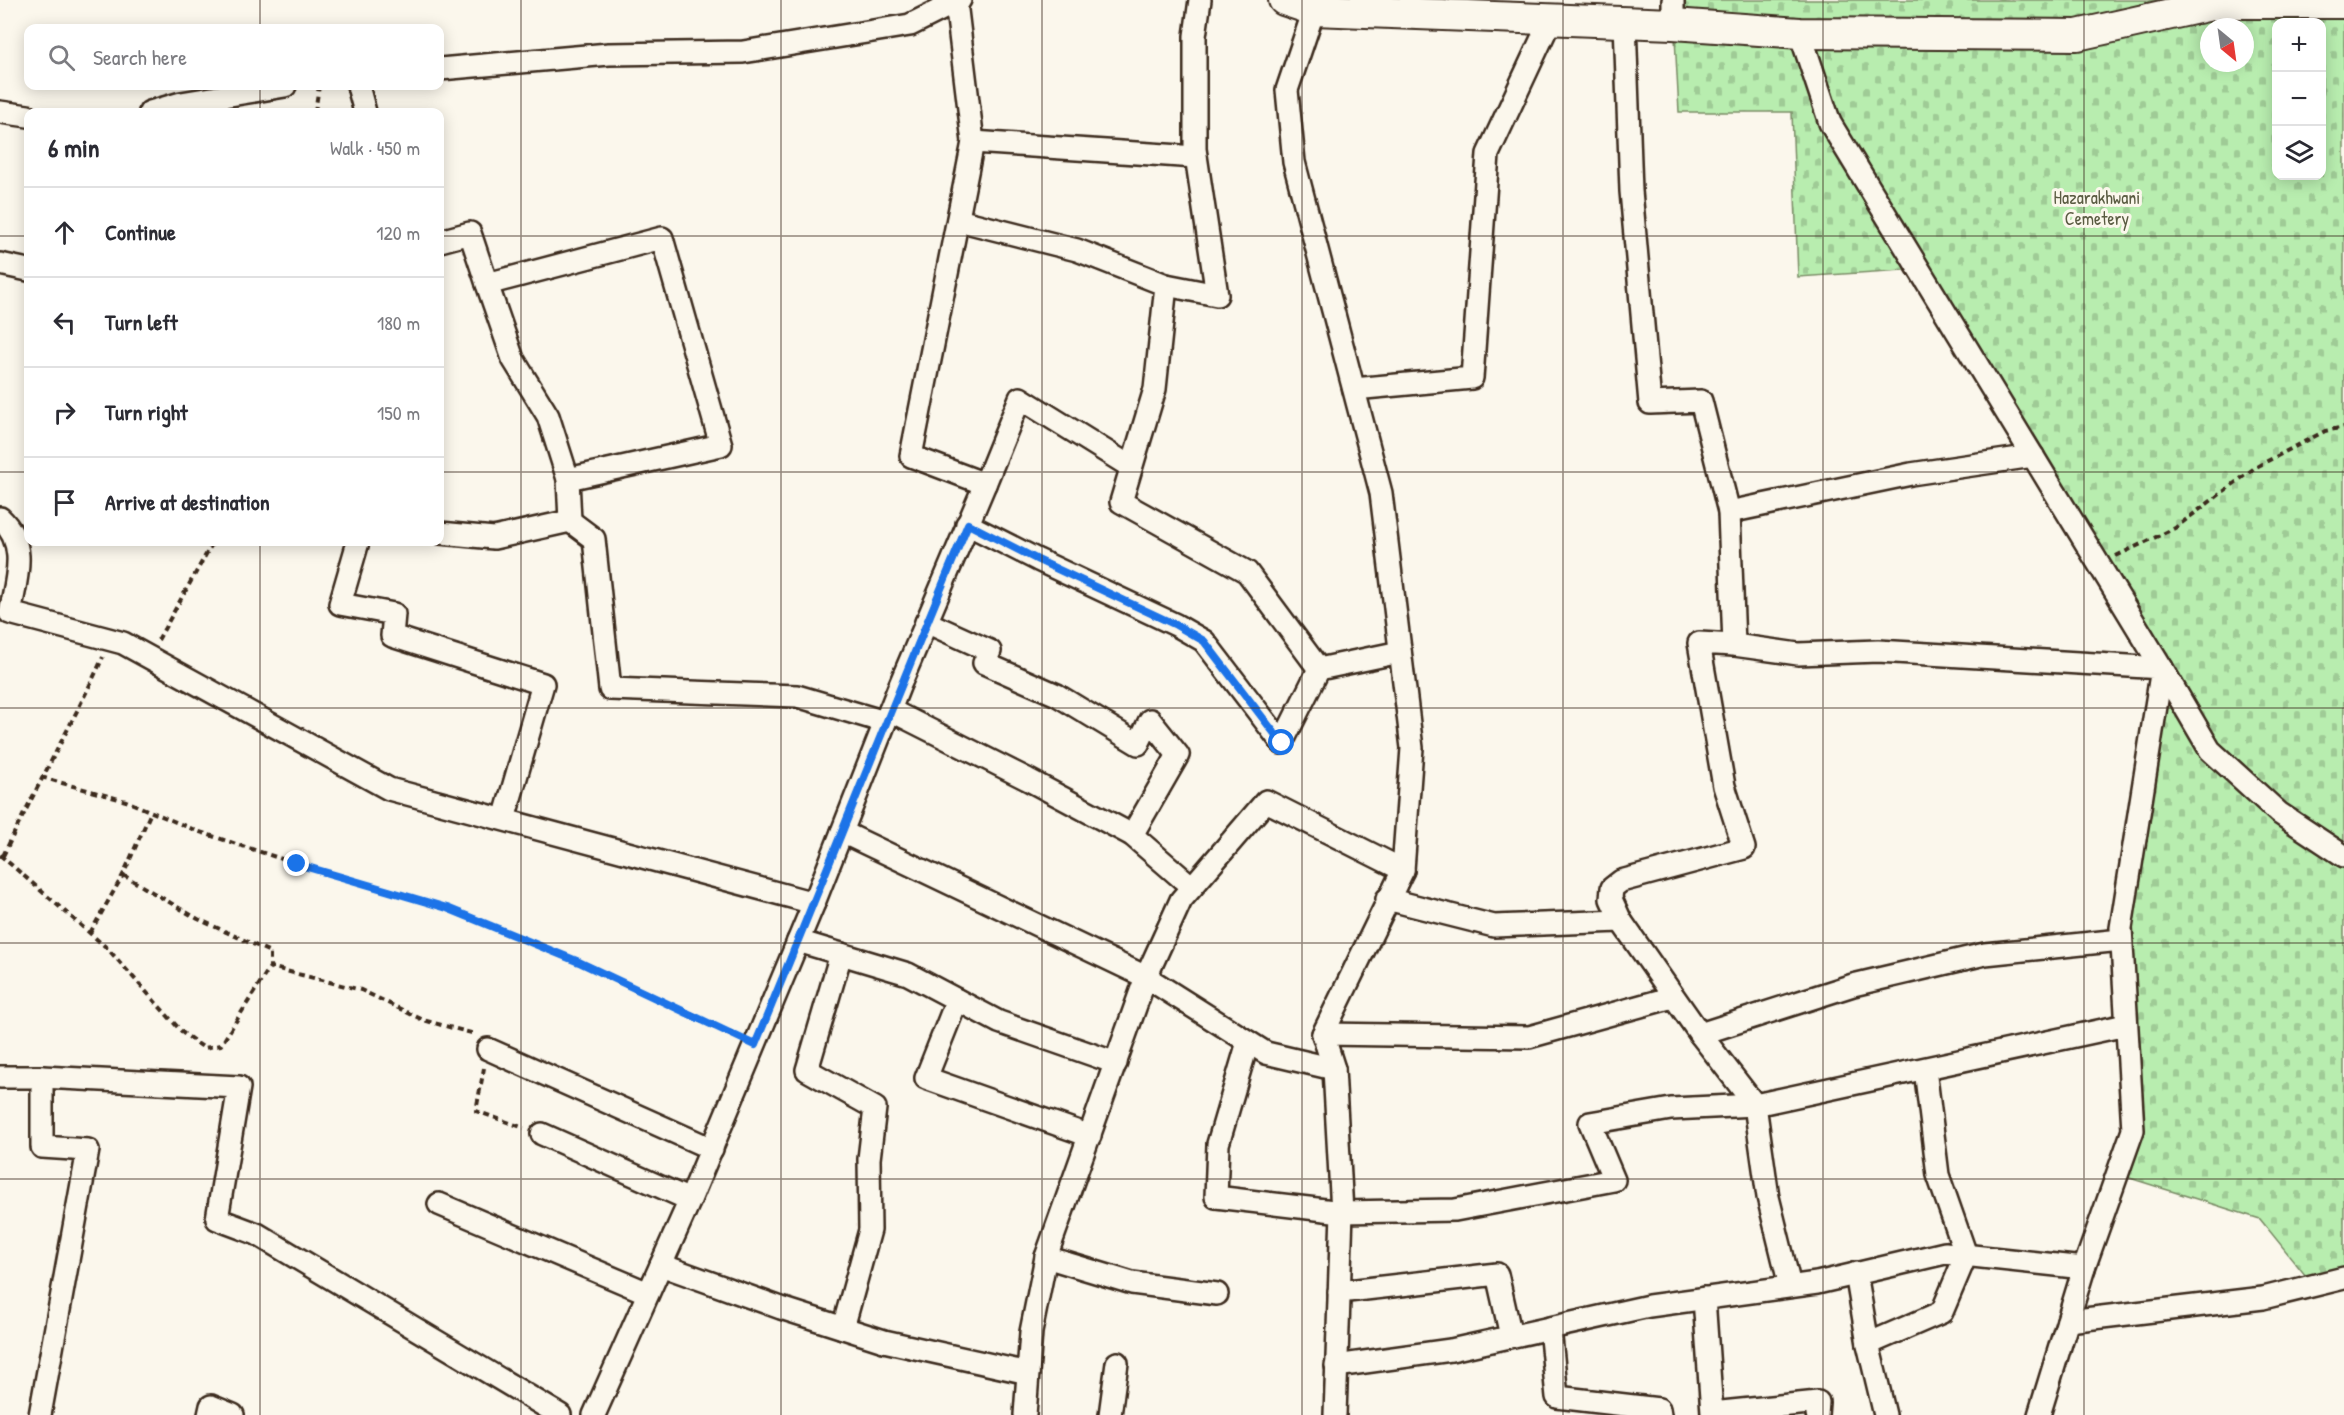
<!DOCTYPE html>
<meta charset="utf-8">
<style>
body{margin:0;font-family:"Patrick Hand",sans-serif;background:#f2f2f3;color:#2b2b33}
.controls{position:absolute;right:18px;top:18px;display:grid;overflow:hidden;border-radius:12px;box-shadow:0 3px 15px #0003}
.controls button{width:54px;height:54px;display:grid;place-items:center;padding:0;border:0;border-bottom:2px solid #e1e1e2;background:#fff;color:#2b2b33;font:30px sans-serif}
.compass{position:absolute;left:2200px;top:18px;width:54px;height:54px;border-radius:50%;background:#fff;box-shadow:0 3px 15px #0003;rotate:151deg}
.stop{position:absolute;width:18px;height:18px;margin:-14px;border:4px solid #1a73e8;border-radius:50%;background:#fff}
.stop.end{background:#1a73e8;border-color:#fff;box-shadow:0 2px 6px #0008}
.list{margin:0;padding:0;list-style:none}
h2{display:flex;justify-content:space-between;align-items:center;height:78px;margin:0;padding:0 24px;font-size:26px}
h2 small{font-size:20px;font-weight:400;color:#7c7c81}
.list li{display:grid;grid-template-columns:39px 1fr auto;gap:18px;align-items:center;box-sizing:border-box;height:90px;padding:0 24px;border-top:2px solid #e1e1e2}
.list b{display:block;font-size:22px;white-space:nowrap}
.list em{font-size:20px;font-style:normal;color:#7c7c81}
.icon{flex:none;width:33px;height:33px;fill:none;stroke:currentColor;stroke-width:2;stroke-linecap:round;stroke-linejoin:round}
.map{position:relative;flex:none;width:2344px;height:1415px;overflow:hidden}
.search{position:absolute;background:#fff;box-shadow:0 3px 15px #0003;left:24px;top:24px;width:420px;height:66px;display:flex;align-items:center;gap:15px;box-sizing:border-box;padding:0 21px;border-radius:12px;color:#7c7c81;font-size:22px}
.panel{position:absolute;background:#fff;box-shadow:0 3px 15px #0003;left:24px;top:108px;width:420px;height:438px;border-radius:12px}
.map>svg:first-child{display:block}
.cemetery{fill:url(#cemetery-stones);stroke:#7a8c66;stroke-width:1.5;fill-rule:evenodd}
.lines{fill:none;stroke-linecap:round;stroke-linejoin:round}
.minor-casing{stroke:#3b2a1e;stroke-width:26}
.secondary-casing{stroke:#3b2a1e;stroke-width:34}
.path{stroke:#3b2a1e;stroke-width:4;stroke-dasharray:6 4.5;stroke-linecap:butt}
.minor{stroke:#fbf7ec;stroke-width:21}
.secondary{stroke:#fbf7ec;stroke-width:30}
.route{stroke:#1a73e8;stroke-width:8}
.grid{fill:none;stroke:#3b2a1e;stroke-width:1.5;stroke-opacity:0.55}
.labels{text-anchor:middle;stroke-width:6;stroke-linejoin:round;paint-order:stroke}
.park-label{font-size:18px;fill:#5a5b42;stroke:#fbf7ec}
</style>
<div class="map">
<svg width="2344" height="1415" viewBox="0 0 2344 1415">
<defs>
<pattern id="cemetery-stones" width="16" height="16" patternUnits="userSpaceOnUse" patternTransform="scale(1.5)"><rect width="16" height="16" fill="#b8edaf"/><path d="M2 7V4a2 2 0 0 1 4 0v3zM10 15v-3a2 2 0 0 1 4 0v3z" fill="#9fcb96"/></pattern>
</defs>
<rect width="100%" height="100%" fill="#fbf7ec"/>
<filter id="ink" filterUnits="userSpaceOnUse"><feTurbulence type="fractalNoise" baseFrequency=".0167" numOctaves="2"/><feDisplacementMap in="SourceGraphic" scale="12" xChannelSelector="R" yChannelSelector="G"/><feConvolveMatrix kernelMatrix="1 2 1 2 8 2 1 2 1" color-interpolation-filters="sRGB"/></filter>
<g filter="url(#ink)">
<path class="cemetery" d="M1673,0H2344V1278L2314,1286L2260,1219L2117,1174L2133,1130L2121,928L2162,668L1919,269L1798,277L1792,112H1679ZM2276,22H2322V176H2276ZM2209,27H2245V63H2209Z"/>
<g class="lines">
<g class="minor-casing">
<g id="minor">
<polyline points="1673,0 1673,24"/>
<polyline points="1314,10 1287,90 1294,162 1381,493 1412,748 1403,870 1323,1034 1334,1069 1342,1212 1335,1415"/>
<polyline points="1625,22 1631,191 1650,403 1701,401 1729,512 1734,645"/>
<polyline points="1800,33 1830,123 2162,668 2210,750 2279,813 2344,856"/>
<polyline points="440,69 609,54 743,52 910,25 960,0"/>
<polyline points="358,86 365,112"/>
<polyline points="0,112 28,116"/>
<polyline points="150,112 181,103 285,86"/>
<polyline points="973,142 1196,157"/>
<polyline points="958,220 1077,250 1166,285 1217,295 1195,149 1195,36 1200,0"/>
<polyline points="440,241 470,233 487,284 662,238 721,445 568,479"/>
<polyline points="0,264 28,270"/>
<polyline points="487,284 513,359 548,416 568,479 570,521"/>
<polyline points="1166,285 1155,389 1121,502 1247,572 1319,669"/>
<polyline points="1354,389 1472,378 1488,154 1551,19"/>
<polyline points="985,484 1020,398 1131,467"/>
<polyline points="1729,512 1911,474 2033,456"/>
<path d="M0,518C29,545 16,579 10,613L123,643L389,789L814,903"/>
<polyline points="967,524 1038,560 1176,625 1204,641 1282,743 1319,669 1400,652"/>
<polyline points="440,533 494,538 570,521 594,539 610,689 797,696 885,722"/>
<polyline points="358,542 340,604 394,614 392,636 543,684 504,819"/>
<polyline points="926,622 990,651 984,663 1057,695 1138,744 1150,720 1178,755 1132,835"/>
<polyline points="890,710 1027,779 1132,835 1192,887"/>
<polyline points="842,832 1146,977 1266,1053 1334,1069"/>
<polyline points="1387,899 1494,926 1621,921"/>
<polyline points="798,941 908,974 999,1022 1116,1063"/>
<polyline points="841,954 807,1070 875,1108 869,1159 870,1230 843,1328"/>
<polyline points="957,1000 926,1078 1090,1136"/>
<polyline points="1323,1034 1529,1037 1673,997"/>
<polyline points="1700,1034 1853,985 1985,954 2121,940"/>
<polyline points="1248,1042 1218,1144 1216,1197 1342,1212 1455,1210 1614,1180 1590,1123 1671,1109 1755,1105 2126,1025"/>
<polyline points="488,1049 712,1149"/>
<polyline points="0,1077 42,1077 239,1087 217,1219 257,1234 560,1415"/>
<polyline points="542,1134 690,1200"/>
<polyline points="439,1204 648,1293"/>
<polyline points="1046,1257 1132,1283 1217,1294"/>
<polyline points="661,1265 781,1308 884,1341 1028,1373"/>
<polyline points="1856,1273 1868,1344 1885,1415"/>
<polyline points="1790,1286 1768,1197 1755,1105 1700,1034 1621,921 1611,899 1612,888 1621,881 1744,848 1724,786 1699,643 1734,645 1798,654 1878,651 2162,668 2121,928 2133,1130 2084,1268 2039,1415"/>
<polyline points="1339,1292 1497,1274 1511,1336"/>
<polyline points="1704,1298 1712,1413 1818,1402 1817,1415"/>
<polyline points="2068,1321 2263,1298 2344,1278"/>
<polyline points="1550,1328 1557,1397 1659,1409 1660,1415"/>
<polyline points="1868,1344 1942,1312 1966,1255 1938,1175 1925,1069"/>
<polyline points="1336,1366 1451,1350 1649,1306 1817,1283 1945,1253 2084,1268"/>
<polyline points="40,1415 88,1150 42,1147 42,1077"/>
<polyline points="209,1415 211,1406 233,1415"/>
<polyline points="594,1415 690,1200 814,903 899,687 985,484 911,456 973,142 956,2"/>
<polyline points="1025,1415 1031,1332 1046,1257 1146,977 1181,900 1266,801 1403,870"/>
<polyline points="1110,1415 1117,1363"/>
</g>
</g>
<g class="secondary-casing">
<polyline id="secondary" points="1284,0 1314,10 1673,24 1800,33 2077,35 2220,3 2344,3"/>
</g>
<g class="path">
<polyline points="315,112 319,86"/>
<polyline points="2116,556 2175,528 2256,467 2325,431 2344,427"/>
<polyline points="158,640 213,542"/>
<polyline points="41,777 126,801 197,831 297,864 447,908 579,962 738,1037"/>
<polyline points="0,855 108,949 183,1033 204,1048 221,1045 270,967"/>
<path d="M3,856C35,789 72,725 103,657"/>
<polyline points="123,875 198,919 270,952 270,967 361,990 423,1020 475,1034"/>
<polyline points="90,933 123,875 151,812"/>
<polyline points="484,1068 476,1111 524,1128"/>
</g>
<use href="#minor" class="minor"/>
<use href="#secondary" class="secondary"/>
</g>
</g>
<g class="lines" filter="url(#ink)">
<path class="route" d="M297,864L447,908L579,962L755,1045C827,872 895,697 968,524L1038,560L1176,625L1204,641L1282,743"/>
</g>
<path class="grid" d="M260,0V28M521,0V1415M781,0V1415M1042,0V1415M1302,0V1415M1563,0V1415M1823,0V1415M2084,0V1415M260,86V112M0,236H28M440,236H2344M0,472H28M440,472H2344M260,542V1415M0,708H2344M0,943H2344M0,1179H2344"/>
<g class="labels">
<g class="park-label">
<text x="2097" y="204">Hazarakhwani<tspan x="2097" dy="21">Cemetery</tspan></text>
</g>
</g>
</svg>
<div class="controls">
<button>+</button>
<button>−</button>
<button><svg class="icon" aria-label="layers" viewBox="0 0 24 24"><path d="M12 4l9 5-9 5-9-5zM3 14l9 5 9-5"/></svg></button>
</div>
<svg class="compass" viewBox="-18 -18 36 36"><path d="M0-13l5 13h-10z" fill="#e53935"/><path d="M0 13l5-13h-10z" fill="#7c7c81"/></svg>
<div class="stop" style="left:1282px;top:743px"></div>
<div class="stop end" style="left:297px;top:864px"></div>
<div class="search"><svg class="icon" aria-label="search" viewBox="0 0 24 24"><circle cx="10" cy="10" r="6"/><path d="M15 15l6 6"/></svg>Search here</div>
<section class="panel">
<h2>6 min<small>Walk · 450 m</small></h2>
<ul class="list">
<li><svg class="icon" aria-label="ahead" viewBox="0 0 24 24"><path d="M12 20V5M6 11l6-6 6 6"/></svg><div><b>Continue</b></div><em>120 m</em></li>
<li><svg class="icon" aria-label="left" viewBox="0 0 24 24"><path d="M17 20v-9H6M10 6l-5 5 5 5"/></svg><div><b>Turn left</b></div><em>180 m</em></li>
<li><svg class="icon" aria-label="right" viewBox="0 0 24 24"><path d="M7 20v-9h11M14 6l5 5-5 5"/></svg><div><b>Turn right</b></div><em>150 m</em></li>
<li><svg class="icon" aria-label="arrive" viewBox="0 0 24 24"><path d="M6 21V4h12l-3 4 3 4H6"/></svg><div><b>Arrive at destination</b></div></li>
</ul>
</section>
</div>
